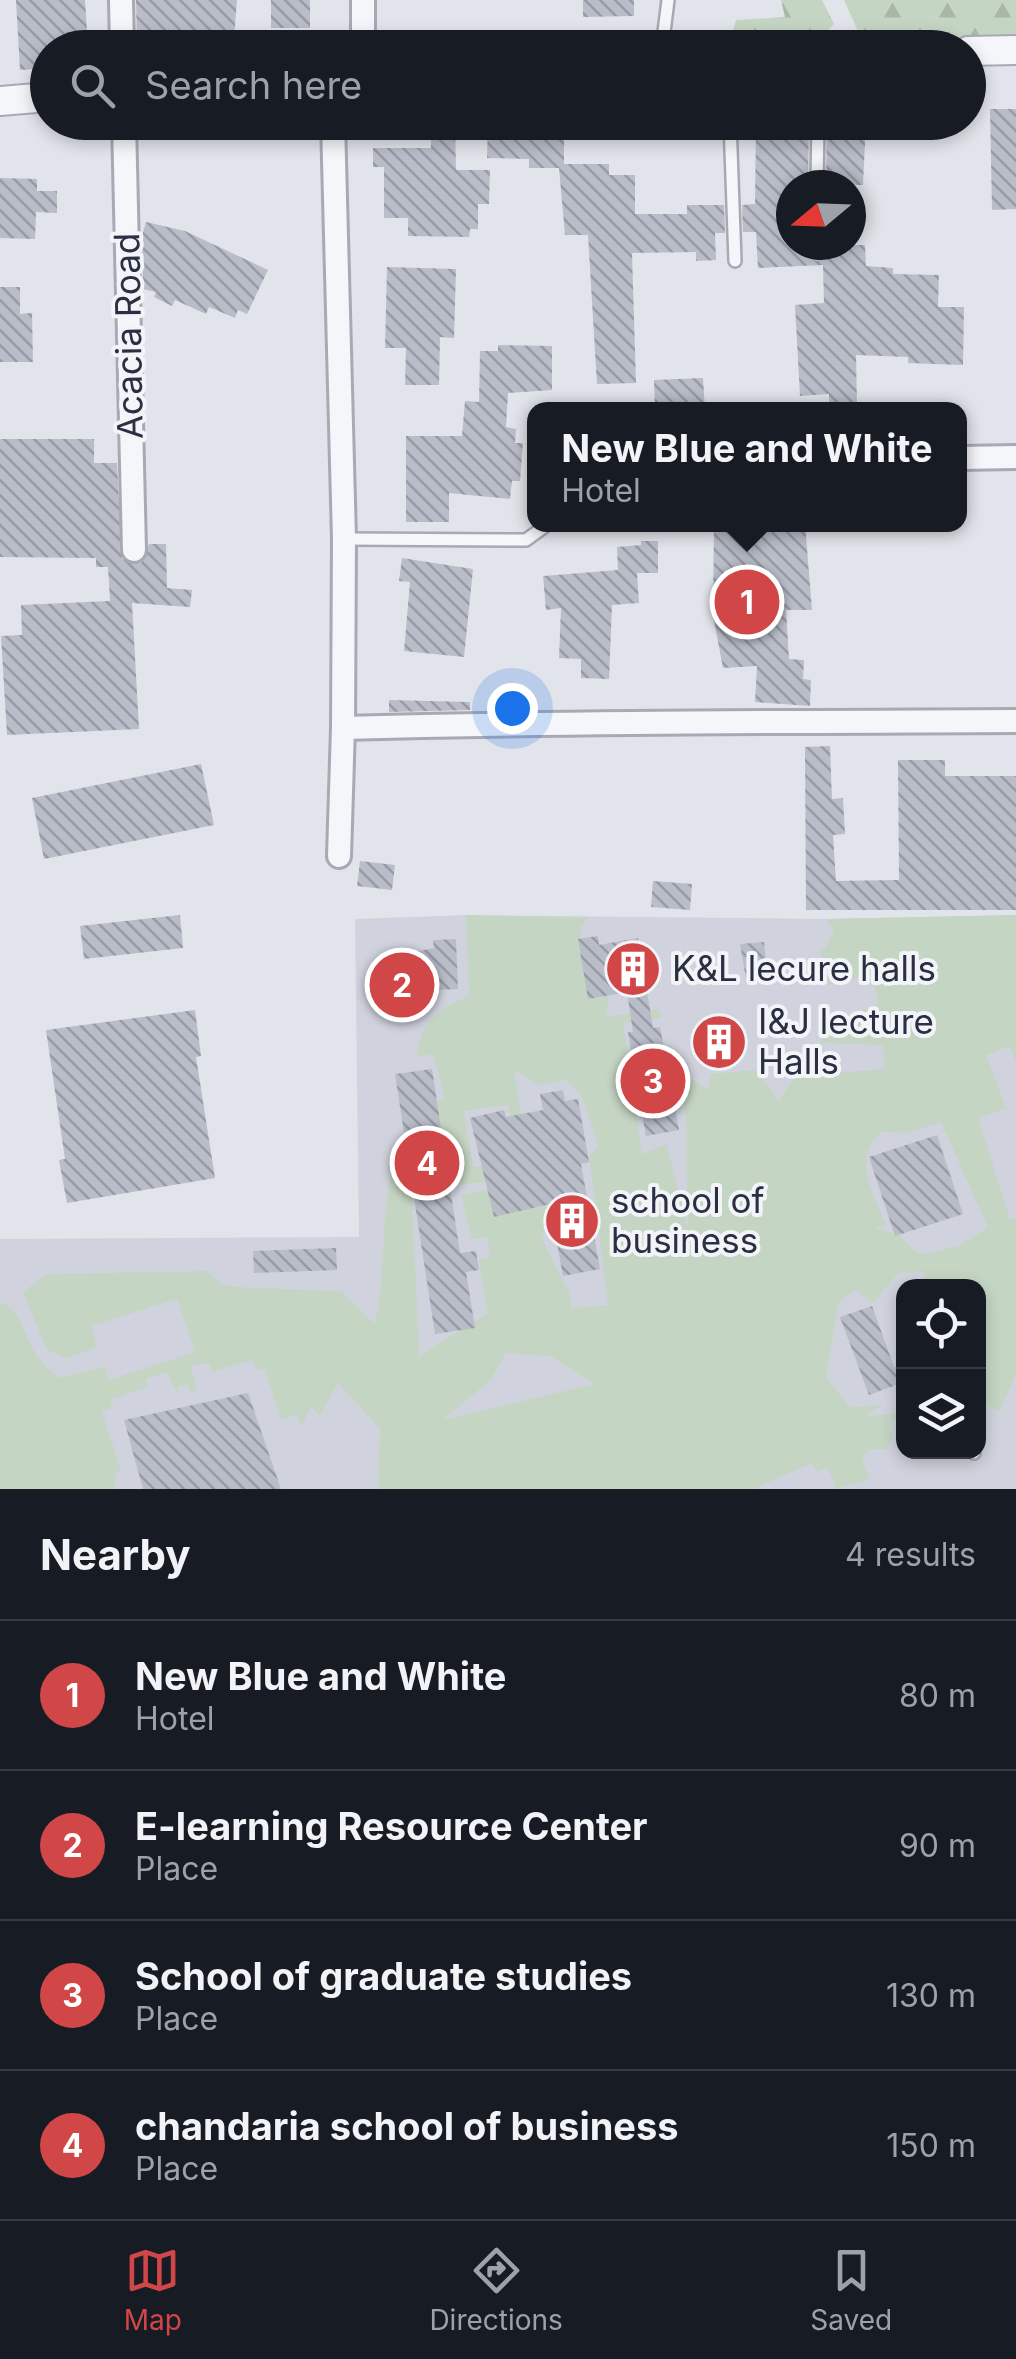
<!DOCTYPE html>
<style>
body{margin:0;font-family:Inter,sans-serif;background:#242831;color:#f1f3f6}
.controls{position:absolute;right:30px;bottom:30px;display:grid;overflow:hidden;border-radius:20px;box-shadow:0 5px 15px #0003}
.controls button{width:90px;height:90px;display:grid;place-items:center;padding:0;border:0;border-bottom:2px solid #363941;background:#171b24;color:#f1f3f6;font:50px sans-serif}
.compass{position:absolute;left:776px;top:170px;width:90px;height:90px;border-radius:50%;background:#171b24;box-shadow:0 5px 15px #0003;rotate:251deg}
.you{position:absolute;left:512px;top:708px;width:35px;height:35px;margin:-25px;border:8px solid #fff;border-radius:50%;background:#1a73e8;box-shadow:0 0 0 15px #1a73e833}
.badge{display:grid;place-items:center;width:65px;height:65px;border-radius:50%;background:#d14647;color:#fff;font-size:32px;font-weight:700}
.pin{position:absolute;translate:-50% -50%;border:5px solid #fff;box-shadow:0 2px 10px #0006}
.popup{position:absolute;left:527px;top:402px;width:440px;height:130px;box-sizing:border-box;display:grid;place-content:center;border-radius:20px;background:#171b24;filter:drop-shadow(0 2px 8px #0005);font-size:32px;white-space:nowrap;color:#9ea1a6}
.popup b{font-size:38px;color:#f1f3f6}
.popup::after{content:'';position:absolute;left:50%;top:100%;margin-left:-20px;border:20px solid transparent;border-top-color:#171b24}
.list{margin:0;padding:0;list-style:none}
h2{display:flex;justify-content:space-between;align-items:center;height:130px;margin:0;padding:0 40px;font-size:42px}
h2 small{font-size:32px;font-weight:400;color:#9ea1a6}
.list li{display:grid;grid-template-columns:65px 1fr auto;gap:30px;align-items:center;box-sizing:border-box;height:150px;padding:0 40px;border-top:2px solid #363941}
.list b{display:block;font-size:38px;white-space:nowrap}
.list p{margin:0;font-size:32px;white-space:nowrap;color:#9ea1a6}
.list em{font-size:32px;font-style:normal;color:#9ea1a6}
.icon{flex:none;width:55px;height:55px;fill:none;stroke:currentColor;stroke-width:2;stroke-linecap:round;stroke-linejoin:round}
.map{position:relative;flex:none;width:1016px;height:1489px;overflow:hidden}
.search{position:absolute;background:#171b24;box-shadow:0 5px 15px #0003;left:30px;right:30px;top:30px;height:110px;display:flex;align-items:center;gap:25px;box-sizing:border-box;padding:0 35px;border-radius:55px;color:#9ea1a6;font-size:38px}
.sheet{height:730px;background:#171b24}
nav{display:flex;justify-content:space-around;align-items:center;box-sizing:border-box;height:140px;border-top:2px solid #363941;background:#171b24;font-size:28px;color:#9ea1a6}
nav a{display:grid;justify-items:center;gap:5px}
nav .on{color:#d14647}
.map>svg:first-child{display:block}
.built{fill:#d0d3dd;fill-rule:evenodd}
.grass{fill:#c5d5c3;fill-rule:evenodd}
.forest{fill:url(#forest-firs)}
.building{fill:url(#building-back-hatch)}
.lines{fill:none;stroke-linecap:round;stroke-linejoin:round}
.service-casing{stroke:#a7aab5;stroke-width:16}
.minor-casing{stroke:#a7aab5;stroke-width:28}
.tertiary-casing{stroke:#a7aab5;stroke-width:32}
.service{stroke:#f5f6f9;stroke-width:11}
.minor{stroke:#f5f6f9;stroke-width:22}
.tertiary{stroke:#f5f6f9;stroke-width:28}
.labels{text-anchor:middle;stroke-width:8;stroke-linejoin:round;paint-order:stroke}
.street-label{font-size:35px;fill:#2a2f43;stroke:#f2f4f8}
.poi-label{font-size:35px;fill:#2a2f43;stroke:#f2f4f8;text-anchor:start}
</style>
<div class="map">
<svg width="1016" height="1489" viewBox="0 0 1016 1489">
<defs>
<pattern id="forest-firs" width="22" height="20" patternUnits="userSpaceOnUse" patternTransform="scale(2.5)"><rect width="22" height="20" fill="#c5d5c3"/><path d="M5 1l3.5 6h-7zM16 11l3.5 6h-7z" fill="#a9b7a9"/></pattern>
<pattern id="building-back-hatch" width="6" height="6" patternUnits="userSpaceOnUse" patternTransform="scale(2.5)"><rect width="6" height="6" fill="#b9bdc8"/><path d="M-1 5l2 2M0 0l6 6M5-1l2 2" fill="none" stroke="#979aa4"/></pattern>
</defs>
<rect width="100%" height="100%" fill="#e2e4eb"/>
<path class="built" d="M466,915L826,919L1016,915V1489H0V1239L359,1237L355,919ZM904,1286H978V1452H904Z"/>
<path class="grass" d="M466,915L588,918L580,928L588,985L610,983L606,1017L659,1009L662,1018L623,1023L642,1154L667,1144L688,1230L686,1120L679,1070L708,1090L710,1074L755,1070L779,1100L810,1054L814,1066L824,1074L885,1069L883,1045L823,1043L818,1054L813,1050L840,1019L878,1004L873,974L828,985L827,966L819,951L826,947L834,931L826,919L1016,915V1062L1010,1046L986,1055L1006,1108L978,1118L1010,1219H1016V1375L999,1412L979,1401L978,1286H926L924,1272L898,1273L874,1303L855,1290L839,1302L826,1377L850,1407L883,1405L864,1416L904,1414L889,1424L893,1438L887,1449L870,1450L862,1458L870,1479L836,1489L828,1468L816,1472L812,1463L753,1489H378L380,1429L338,1383L320,1416L311,1407L301,1427L297,1415L281,1420L264,1368L256,1370L252,1360L212,1372L209,1363L190,1366L197,1390L191,1392L187,1384L178,1387L179,1396L167,1372L146,1379L148,1387L110,1400L113,1408L102,1412L121,1470L116,1472L115,1489H0V1305L7,1304C33,1330 21,1350 60,1378L104,1367L109,1380L195,1352L177,1299L91,1326L97,1347L66,1358L47,1350L23,1292L47,1274L208,1271L222,1285L237,1287L341,1291L375,1324C387,1269 380,1202 396,1154L399,1170L411,1168L419,1356L487,1314L479,1260L490,1258L487,1237L472,1239L461,1195L552,1178L542,1239L569,1292L571,1308L608,1305L589,1156L599,1147L581,1094L567,1080L539,1085L514,1070L522,1118L519,1174L508,1105L464,1111L473,1167L484,1166L486,1181L449,1187L444,1154L454,1152L451,1136L443,1137L437,1101L445,1099L433,1054L417,1057C421,1020 437,1010 469,996ZM941,1122L988,1228L958,1246L924,1254L916,1252L899,1235L873,1227L886,1226C874,1194 850,1158 882,1132L907,1133ZM506,1353L550,1356L595,1384L442,1420L491,1380Z"/>
<g class="forest">
<polygon points="781,0 822,0 834,24 824,35 737,40 732,34 736,20 785,17"/>
<polygon points="844,0 1016,0 1016,37 860,36"/>
</g>
<g class="building">
<polygon points="16,0 85,0 88,48 48,48 48,68 20,70"/>
<polygon points="136,0 237,0 234,38 172,33 172,42 137,42"/>
<rect x="271" y="0" width="39" height="28"/>
<polygon points="583,0 634,0 634,16 583,17"/>
<polygon points="990,109 1016,109 1016,209 992,210"/>
<polygon points="431,122 455,124 456,170 490,170 489,204 478,204 478,229 470,229 469,237 408,236 408,218 384,218 384,167 373,167 373,148 431,148"/>
<polygon points="488,122 564,122 564,164 609,164 609,175 635,175 635,214 687,214 687,205 724,205 725,233 715,233 716,260 696,261 696,252 632,253 636,383 597,384 588,235 565,235 559,168 529,168 529,159 487,158"/>
<polygon points="756,122 809,122 808,185 791,185 791,245 808,245 808,256 816,261 825,257 826,245 865,245 866,266 893,268 893,274 939,275 938,307 964,307 963,365 908,363 908,357 856,355 857,405 829,405 829,394 800,396 795,305 824,303 823,265 758,268 756,232 743,232 742,205 755,204"/>
<polygon points="827,122 866,122 863,185 826,185"/>
<polygon points="0,178 37,179 37,191 57,191 57,213 36,212 35,239 0,238"/>
<polygon points="146,222 185,231 268,270 247,314 238,310 235,318 209,307 206,314 175,300 172,306 154,297 156,292 143,289 142,236"/>
<polygon points="387,267 456,269 454,338 440,337 439,385 405,385 406,348 385,348"/>
<polygon points="0,287 20,287 20,314 32,313 33,362 0,362"/>
<polygon points="498,345 552,346 552,390 508,393 506,427 516,429 515,443 523,443 520,481 512,481 510,499 449,493 449,522 406,522 406,436 462,436 465,401 479,402 480,351 498,351"/>
<polygon points="703,378 705,410 655,410 654,380"/>
<polygon points="0,439 94,439 94,463 117,463 122,559 141,563 149,544 166,544 167,588 192,590 190,607 132,603 139,729 7,735 1,636 22,635 21,605 110,601 108,567 96,567 96,558 0,557"/>
<polygon points="714,524 805,524 812,610 786,610 789,659 804,660 803,679 811,680 810,706 755,702 757,666 723,668 713,615"/>
<polygon points="641,541 658,541 658,573 637,573 639,603 612,605 609,679 581,678 581,659 559,658 561,608 546,610 543,576 618,570 617,547 641,545"/>
<polygon points="402,558 473,569 464,657 404,651 410,582 399,581"/>
<polygon points="389,700 470,702 470,710 389,712"/>
<polygon points="830,746 832,799 843,798 845,834 833,835 836,881 899,880 898,760 945,760 945,776 1016,776 1016,910 806,910 805,747"/>
<polygon points="201,764 214,825 44,859 32,798"/>
<polygon points="360,861 395,865 392,890 357,886"/>
<polygon points="653,881 692,884 690,910 651,907"/>
<polygon points="180,915 183,948 84,959 80,926"/>
<polygon points="598,936 599,945 638,938 653,1028 660,1027 679,1130 646,1136 628,1032 633,1032 627,992 588,999 578,939"/>
<polygon points="456,939 458,989 415,991 420,1012 398,1016 385,958 434,948 433,940"/>
<polygon points="764,942 768,982 746,979 740,944"/>
<polygon points="195,1010 201,1056 196,1057 215,1178 67,1203 59,1160 65,1159 46,1030"/>
<polygon points="724,1016 733,1063 717,1066 703,1022"/>
<polygon points="432,1069 460,1253 476,1251 479,1270 466,1272 475,1328 435,1334 395,1074"/>
<polygon points="563,1090 565,1101 578,1099 589,1162 581,1164 600,1269 563,1276 550,1204 494,1217 470,1118 504,1110 506,1117 543,1110 540,1094"/>
<polygon points="937,1135 963,1214 895,1236 869,1157"/>
<polygon points="336,1248 337,1270 254,1273 253,1251"/>
<polygon points="872,1306 894,1367 904,1368 904,1382 869,1395 840,1317"/>
<polygon points="248,1393 281,1489 143,1489 124,1420"/>
</g>
<g class="lines">
<g class="service-casing">
<g id="service">
<polyline points="662,48 668,0"/>
<polyline points="730,122 735,261"/>
<polyline points="817,185 818,122"/>
<polyline points="817,252 817,245"/>
<polyline points="344,539 526,540 548,524"/>
<polyline points="973,1452 974,1453"/>
</g>
</g>
<g class="minor-casing">
<g id="minor">
<polyline points="121,0 122,48"/>
<polyline points="363,48 363,0"/>
<polyline points="124,122 134,550"/>
<path d="M333,122L344,539L343,728C567,722 792,722 1016,721"/>
<polyline points="960,458 1016,457"/>
<polyline points="339,856 343,728"/>
</g>
</g>
<g class="tertiary-casing">
<g id="tertiary">
<polyline points="968,51 1016,50"/>
<polyline points="0,101 48,97"/>
</g>
</g>
<use href="#service" class="service"/>
<use href="#minor" class="minor"/>
<use href="#tertiary" class="tertiary"/>
</g>
<defs>
<g id="building-disc" transform="scale(2.875)"><circle r="9.5" fill="#d14647" stroke="#f2f4f8"/><path d="M-4-6H4V6H1V3H-1V6H-4ZM-2.5-4.3h1.7v1.8h-1.7ZM.8-4.3h1.7v1.8H.8ZM-2.5-1h1.7V.8h-1.7ZM.8-1h1.7V.8H.8Z" fill="#fff"/></g>
</defs>
<g fill-rule="evenodd">
<use href="#building-disc" x="633" y="969"/>
<use href="#building-disc" x="719" y="1042"/>
<use href="#building-disc" x="572" y="1221"/>
</g>
<g class="labels">
<g class="street-label">
<text transform="translate(129 336) rotate(-91)" y="12">Acacia Road</text>
</g>
<g class="poi-label">
<text x="672" y="981">K&amp;L lecure halls</text>
<text x="758" y="1034">I&amp;J lecture<tspan x="758" dy="40">Halls</tspan></text>
<text x="611" y="1213">school of<tspan x="611" dy="40">business</tspan></text>
</g>
</g>
</svg>
<div class="controls">
<button><svg class="icon" aria-label="locate" viewBox="0 0 24 24"><circle cx="12" cy="12" r="6"/><path d="M12 2v4M12 18v4M2 12h4M18 12h4"/></svg></button>
<button><svg class="icon" aria-label="layers" viewBox="0 0 24 24"><path d="M12 4l9 5-9 5-9-5zM3 14l9 5 9-5"/></svg></button>
</div>
<svg class="compass" viewBox="-18 -18 36 36"><path d="M0-13l5 13h-10z" fill="#e53935"/><path d="M0 13l5-13h-10z" fill="#9ea1a6"/></svg>
<div class="you"></div>
<div class="pin badge" style="left:747px;top:602px">1</div>
<div class="popup"><b>New Blue and White</b>Hotel</div>
<div class="pin badge" style="left:402px;top:985px">2</div>
<div class="pin badge" style="left:653px;top:1081px">3</div>
<div class="pin badge" style="left:427px;top:1163px">4</div>
<div class="search"><svg class="icon" aria-label="search" viewBox="0 0 24 24"><circle cx="10" cy="10" r="6"/><path d="M15 15l6 6"/></svg>Search here</div>
</div>
<section class="sheet">
<h2>Nearby<small>4 results</small></h2>
<ul class="list">
<li><span class="badge">1</span><div><b>New Blue and White</b><p>Hotel</p></div><em>80 m</em></li>
<li><span class="badge">2</span><div><b>E-learning Resource Center</b><p>Place</p></div><em>90 m</em></li>
<li><span class="badge">3</span><div><b>School of graduate studies</b><p>Place</p></div><em>130 m</em></li>
<li><span class="badge">4</span><div><b>chandaria school of business</b><p>Place</p></div><em>150 m</em></li>
</ul>
</section>
<nav>
<a class="on"><svg class="icon" aria-label="map" viewBox="0 0 24 24"><path d="M3 6l6-2 6 2 6-2v14l-6 2-6-2-6 2zM9 4v14M15 6v14"/></svg>Map</a>
<a><svg class="icon" aria-label="directions" viewBox="0 0 24 24"><path d="M12 3l9 9-9 9-9-9zM9 14v-3h6M13 9l2 2-2 2"/></svg>Directions</a>
<a><svg class="icon" aria-label="saved" viewBox="0 0 24 24"><path d="M7 4h10v16l-5-4-5 4z"/></svg>Saved</a>
</nav>
